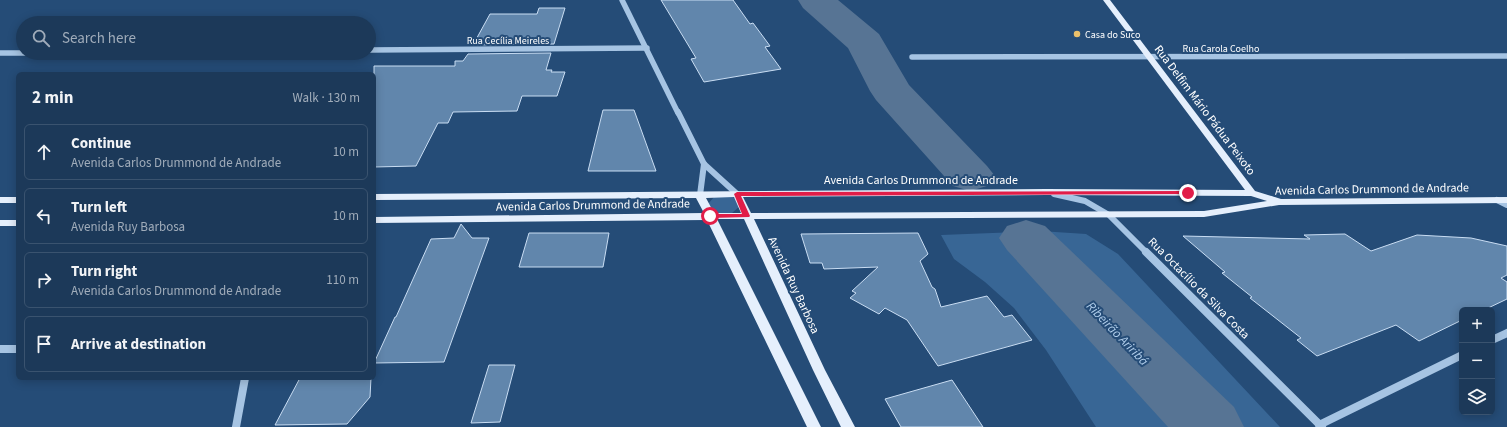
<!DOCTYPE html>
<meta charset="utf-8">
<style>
body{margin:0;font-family:"Source Sans 3",sans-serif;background:#294462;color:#f1f3f6}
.controls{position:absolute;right:12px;bottom:12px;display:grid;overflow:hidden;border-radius:6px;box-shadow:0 2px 10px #0003}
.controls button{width:36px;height:36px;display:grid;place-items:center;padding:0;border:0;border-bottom:1px solid #3a536f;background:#1c3959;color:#f1f3f6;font:20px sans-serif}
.stop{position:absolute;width:12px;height:12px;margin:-9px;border:3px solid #e11d48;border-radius:50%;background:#fff}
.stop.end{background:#e11d48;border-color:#fff;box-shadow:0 1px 4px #0008}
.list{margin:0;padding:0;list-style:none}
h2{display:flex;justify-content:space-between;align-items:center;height:52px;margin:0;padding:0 16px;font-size:17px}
h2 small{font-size:13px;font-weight:400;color:#a0acba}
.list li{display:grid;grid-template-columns:26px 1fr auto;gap:12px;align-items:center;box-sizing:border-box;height:56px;margin:0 8px 8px;padding:0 8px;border:1px solid #3a536f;border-radius:6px}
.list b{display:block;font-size:15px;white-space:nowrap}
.list p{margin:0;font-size:13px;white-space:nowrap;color:#a0acba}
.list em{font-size:13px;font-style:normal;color:#a0acba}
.icon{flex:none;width:22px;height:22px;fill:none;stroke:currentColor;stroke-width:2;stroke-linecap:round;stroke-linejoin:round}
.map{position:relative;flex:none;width:1507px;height:427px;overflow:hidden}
.search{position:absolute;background:#1c3959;box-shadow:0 2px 10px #0003;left:16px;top:16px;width:360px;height:44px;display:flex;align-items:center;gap:10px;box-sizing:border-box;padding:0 14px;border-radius:22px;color:#a0acba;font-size:15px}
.panel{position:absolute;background:#1c3959;box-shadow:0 2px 10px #0003;left:16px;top:72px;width:360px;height:308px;border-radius:6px}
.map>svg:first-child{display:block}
.green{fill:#386695}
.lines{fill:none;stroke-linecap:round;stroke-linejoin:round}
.river{fill:#577494;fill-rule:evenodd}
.building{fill:#6186ac;stroke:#c9ddf3}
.minor-far2{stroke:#a6c4e3;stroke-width:5.5}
.minor-far1{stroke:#a6c4e3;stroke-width:6}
.minor{stroke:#a6c4e3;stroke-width:8}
.major{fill:#e5effc;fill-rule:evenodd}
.route{fill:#e11d48}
.poi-dot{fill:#ecc16b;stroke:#254c77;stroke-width:1.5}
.labels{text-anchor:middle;stroke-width:4;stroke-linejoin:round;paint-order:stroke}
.far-poi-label{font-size:10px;fill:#fff;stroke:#254c77;text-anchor:start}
.far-street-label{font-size:10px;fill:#fff;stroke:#254c77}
.street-label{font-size:12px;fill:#fff;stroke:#254c77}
.water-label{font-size:13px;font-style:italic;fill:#b1ceeb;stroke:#254c77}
</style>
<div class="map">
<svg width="1507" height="427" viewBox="0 0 1507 427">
<rect width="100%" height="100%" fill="#254c77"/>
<g class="green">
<path d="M714,197H733L737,199L740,206L732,213C719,214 714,217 708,204Z"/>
<polygon points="1040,231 1086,234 1118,254 1280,427 1096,427 1046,350 1014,308 985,282 954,259 941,235"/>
</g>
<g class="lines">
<g class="river">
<polygon points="798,0 838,0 879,34 909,85 987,166 995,176 987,186 970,191 953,186 876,100 870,91 848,48 803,8"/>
<polygon points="1026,220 1045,226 1234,407 1244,427 1168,427 1007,250 999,238 1007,226"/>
</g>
</g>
<g class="building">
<polygon points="661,0 733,0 750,24 753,23 770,46 765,47 781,69 704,82 691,59 696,58"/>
<polygon points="539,8 565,8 554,44 473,45 490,14 537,14"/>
<polygon points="551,53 546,70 552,70 551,72 565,72 557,96 522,96 517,111 453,112 448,123 438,123 416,166 374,167 374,66 455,66 455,61 463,61 468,54"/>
<polygon points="603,110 634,110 656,171 588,171"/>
<polygon points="461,224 472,238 489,238 444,362 374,363 395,317 396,317 431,239 454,238"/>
<polygon points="529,233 609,233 603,267 519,267"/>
<polygon points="918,233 928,254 920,261 932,287 935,289 941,307 987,296 1004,317 1012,315 1032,340 938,366 907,320 885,308 879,314 850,298 856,293 852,291 878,267 824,269 822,263 810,263 801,234"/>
<polygon points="1345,234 1371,251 1417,235 1471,238 1507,246 1507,275 1501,278 1507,282 1507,299 1484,310 1462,310 1462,320 1419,341 1396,325 1317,356 1297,340 1301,338 1250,298 1252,297 1222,273 1225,272 1183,236 1310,239 1304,235"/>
<polygon points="489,365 515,365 500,422 471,423"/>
<polygon points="300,378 371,378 370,397 347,424 275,425"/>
<polygon points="952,380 983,427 901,427 885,399"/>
</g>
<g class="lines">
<g class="minor-far2">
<polyline points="622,0 678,113"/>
<polyline points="369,50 647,48"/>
<polyline points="0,53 30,53"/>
<polyline points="912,57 1507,56"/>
</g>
<g class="minor-far1">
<polyline points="678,112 704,164 737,194"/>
<polyline points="1054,194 1085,201 1109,215 1147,253"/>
<polyline points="700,195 704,164"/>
<polyline points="1497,200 1507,205"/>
</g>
<g class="minor">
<polyline points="1146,252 1322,427"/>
<polyline points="1492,340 1507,333"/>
<polyline points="0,349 18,349"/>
<polyline points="1319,425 1462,355"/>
<polyline points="236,427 245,378"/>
</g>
<g class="major">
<path d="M1103,0H1110L1255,191L1281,199L1507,197V203L1279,205L1204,217L754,219L825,370L855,427H841L813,370L744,219H717L821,427H807L707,220L374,223V217L704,213L696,198L374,200V194L1046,189L1245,190ZM1046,195L1251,196L1267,201L1204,211L751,213L743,197ZM734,197L741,213H714L706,198Z"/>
<rect x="0" y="197" width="18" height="6"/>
<rect x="0" y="220" width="18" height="6"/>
</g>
</g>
<polygon class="route" points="1188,191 1192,193 1191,194 741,196 750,216 749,217 710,218 707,216 710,214 742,214 734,194 737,192"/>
<circle class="poi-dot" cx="1077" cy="34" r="4"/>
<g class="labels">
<g class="far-poi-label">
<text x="1085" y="38">Casa do Suco</text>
</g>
<g class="far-street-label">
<text x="508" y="44">Rua Cecília Meireles</text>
<text x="1221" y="52">Rua Carola Coelho</text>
</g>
<g class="street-label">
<text transform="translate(1205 110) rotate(53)" y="4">Rua Delfim Mário Pádua Peixoto</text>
<text x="921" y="184">Avenida Carlos Drummond de Andrade</text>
<text transform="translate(1372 189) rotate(-1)" y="4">Avenida Carlos Drummond de Andrade</text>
<text transform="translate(593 205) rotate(-1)" y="4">Avenida Carlos Drummond de Andrade</text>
<text transform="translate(794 285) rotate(65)" y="4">Avenida Ruy Barbosa</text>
<text transform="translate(1199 288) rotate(45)" y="4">Rua Octacílio da Silva Costa</text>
</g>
<g class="water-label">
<text transform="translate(1118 333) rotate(46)" y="5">Ribeirão Ariribá</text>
</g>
</g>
</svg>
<div class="controls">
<button>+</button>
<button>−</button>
<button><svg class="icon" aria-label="layers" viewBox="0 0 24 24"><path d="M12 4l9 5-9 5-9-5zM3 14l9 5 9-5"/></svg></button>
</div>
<div class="stop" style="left:710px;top:216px"></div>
<div class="stop end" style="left:1188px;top:193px"></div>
<div class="search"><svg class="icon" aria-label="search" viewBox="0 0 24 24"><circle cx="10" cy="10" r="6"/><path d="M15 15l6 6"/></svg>Search here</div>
<section class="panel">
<h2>2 min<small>Walk · 130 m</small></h2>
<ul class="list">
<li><svg class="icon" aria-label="ahead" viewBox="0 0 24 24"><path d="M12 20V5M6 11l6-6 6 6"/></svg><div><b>Continue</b><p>Avenida Carlos Drummond de Andrade</p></div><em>10 m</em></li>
<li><svg class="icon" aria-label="left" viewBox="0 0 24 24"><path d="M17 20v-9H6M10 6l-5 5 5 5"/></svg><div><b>Turn left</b><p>Avenida Ruy Barbosa</p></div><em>10 m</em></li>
<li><svg class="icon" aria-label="right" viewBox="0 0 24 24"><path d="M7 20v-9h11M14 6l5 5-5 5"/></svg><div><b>Turn right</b><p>Avenida Carlos Drummond de Andrade</p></div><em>110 m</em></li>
<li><svg class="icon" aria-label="arrive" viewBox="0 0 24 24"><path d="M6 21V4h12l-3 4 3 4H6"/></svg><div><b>Arrive at destination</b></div></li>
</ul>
</section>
</div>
